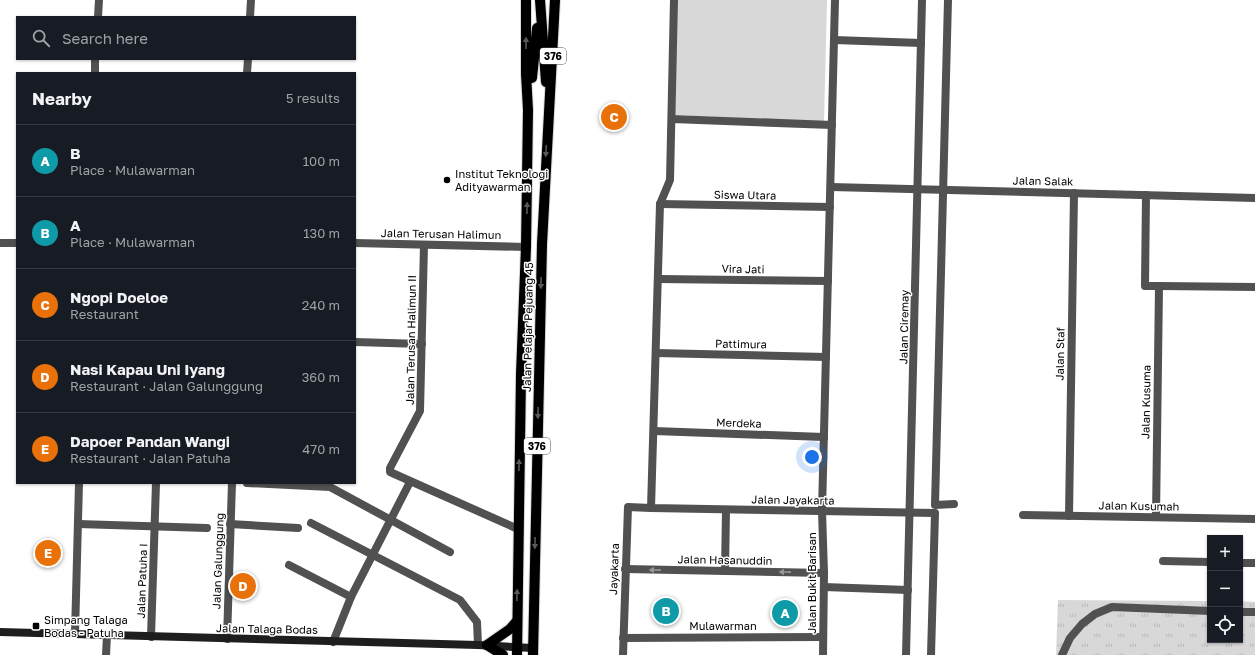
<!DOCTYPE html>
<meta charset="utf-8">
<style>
body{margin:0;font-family:"Golos Text",sans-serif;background:#20242c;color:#f1f3f6}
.controls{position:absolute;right:12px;bottom:12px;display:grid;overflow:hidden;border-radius:0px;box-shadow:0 1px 3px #0004}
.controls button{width:36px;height:36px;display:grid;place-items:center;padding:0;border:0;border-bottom:1px solid #363941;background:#171b24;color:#f1f3f6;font:20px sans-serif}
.you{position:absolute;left:812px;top:457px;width:14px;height:14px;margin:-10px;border:3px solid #fff;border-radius:50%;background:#1a73e8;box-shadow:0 0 0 6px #1a73e833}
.badge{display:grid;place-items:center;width:26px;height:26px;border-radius:50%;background:#1a73e8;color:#fff;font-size:13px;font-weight:700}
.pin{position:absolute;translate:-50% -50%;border:2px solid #fff;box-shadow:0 1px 4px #0006}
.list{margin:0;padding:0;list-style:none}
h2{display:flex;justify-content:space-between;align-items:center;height:52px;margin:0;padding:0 16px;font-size:17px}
h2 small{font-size:13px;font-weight:400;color:#9ea1a6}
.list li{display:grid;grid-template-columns:26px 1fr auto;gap:12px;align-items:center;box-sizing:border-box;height:72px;padding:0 16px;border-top:1px solid #363941}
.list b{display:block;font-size:15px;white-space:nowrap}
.list p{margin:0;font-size:13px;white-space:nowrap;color:#9ea1a6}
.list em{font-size:13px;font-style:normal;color:#9ea1a6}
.icon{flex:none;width:22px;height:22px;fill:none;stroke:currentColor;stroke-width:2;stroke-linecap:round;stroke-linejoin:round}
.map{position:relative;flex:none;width:1255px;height:655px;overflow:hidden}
.search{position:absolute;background:#171b24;box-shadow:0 1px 3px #0004;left:16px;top:16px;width:340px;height:44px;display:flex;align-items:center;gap:10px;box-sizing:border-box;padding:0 14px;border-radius:0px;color:#9ea1a6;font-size:15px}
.panel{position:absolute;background:#171b24;box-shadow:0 1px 3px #0004;left:16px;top:72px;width:340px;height:412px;border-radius:0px}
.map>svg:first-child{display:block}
.grass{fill:url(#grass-tufts)}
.park{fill:#d8d8d8}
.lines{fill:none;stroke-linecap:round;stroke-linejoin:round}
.primary-casing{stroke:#dbdbdb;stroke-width:12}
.street{stroke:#515151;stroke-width:8}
.secondary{stroke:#1e1e1e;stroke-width:8}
.primary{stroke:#000;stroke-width:10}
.oneway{fill:#595959}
.oneway2{fill:#979797}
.poi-dot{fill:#000;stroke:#fff;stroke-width:1.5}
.labels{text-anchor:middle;stroke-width:3;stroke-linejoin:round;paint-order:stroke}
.shield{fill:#fff;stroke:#4c4c4c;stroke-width:1}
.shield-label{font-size:10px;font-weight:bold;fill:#000}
.poi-label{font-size:11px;fill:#000;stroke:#fff;text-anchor:start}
.street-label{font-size:11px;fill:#000;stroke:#fff}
</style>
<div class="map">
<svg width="1255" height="655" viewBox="0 0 1255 655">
<defs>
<pattern id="grass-tufts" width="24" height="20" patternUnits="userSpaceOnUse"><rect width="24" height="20" fill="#d8d8d8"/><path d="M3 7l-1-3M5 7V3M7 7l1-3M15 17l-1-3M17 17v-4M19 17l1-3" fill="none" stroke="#b8b8b8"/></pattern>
</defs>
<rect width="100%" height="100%" fill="#fff"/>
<polygon class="grass" points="1058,600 1210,601 1210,640 1240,640 1240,601 1255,602 1255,655 1056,655"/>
<polygon class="park" points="677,0 827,0 824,122 674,115"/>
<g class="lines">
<g class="primary-casing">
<g id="primary">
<polyline points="540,0 546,82"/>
<polyline points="532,78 537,28"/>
<polyline points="487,645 510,629 517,621"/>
<polyline points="487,645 503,655"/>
<polyline points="517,655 521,374 526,247 528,110 526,74 526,0"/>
<polyline points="533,655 542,244 555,0"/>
</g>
</g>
<g class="street">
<polyline points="948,0 935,505 954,504"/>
<polyline points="98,17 99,0"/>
<polyline points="250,17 251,0"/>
<polyline points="834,40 921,43"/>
<polyline points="95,73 95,59"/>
<polyline points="247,73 248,59"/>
<polyline points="672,119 832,125"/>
<polyline points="831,187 1255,198"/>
<polyline points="1146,195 1145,286 1159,286 1156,517"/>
<polyline points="660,204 830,207"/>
<polyline points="0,243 17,243"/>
<polyline points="355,243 526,247"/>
<polyline points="424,245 420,411 390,468 390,472 518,529"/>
<polyline points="658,279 828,281"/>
<polyline points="1159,286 1255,287"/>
<polyline points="355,342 422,344"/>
<polyline points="656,353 826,357"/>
<polyline points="654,431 824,437"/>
<polyline points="247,483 330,487 450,552"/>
<polyline points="651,508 660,204 670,180 674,0"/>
<polyline points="1023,515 1255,519"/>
<polyline points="1069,516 1074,193"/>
<polyline points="311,523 460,600 477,622 478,645"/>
<polyline points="78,524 207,528"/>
<polyline points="230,524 298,528"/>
<polyline points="1163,561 1210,562"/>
<polyline points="1240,563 1255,563"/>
<polyline points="289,565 351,597"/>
<polyline points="625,569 824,573"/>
<polyline points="725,571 726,510"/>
<polyline points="824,587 908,590"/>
<polyline points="1240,612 1255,612"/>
<polyline points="75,634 79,483"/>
<polyline points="151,637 156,483"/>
<polyline points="623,638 823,637"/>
<polyline points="227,639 232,483"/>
<polyline points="333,642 351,597 410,482"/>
<polyline points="106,655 107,635"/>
<polyline points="623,655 628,507 651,508 935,513 931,655"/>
<polyline points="823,655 824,573 822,511 835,0"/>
<polyline points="906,655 922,0"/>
<polyline points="1062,655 1070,638 1082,624 1095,614 1112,607 1210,611"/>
</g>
<polyline class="secondary" points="0,632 478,645 533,648"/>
<use href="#primary" class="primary"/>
</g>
<defs><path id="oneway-solid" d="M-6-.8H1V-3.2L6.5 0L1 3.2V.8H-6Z"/></defs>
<g class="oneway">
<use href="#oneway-solid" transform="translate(526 43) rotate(-90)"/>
<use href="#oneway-solid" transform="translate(546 151) rotate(93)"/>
<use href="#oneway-solid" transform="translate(527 208) rotate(-89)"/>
<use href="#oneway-solid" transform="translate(541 283) rotate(91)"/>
<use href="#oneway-solid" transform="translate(538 413) rotate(91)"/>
<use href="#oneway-solid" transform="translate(519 465) rotate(-89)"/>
<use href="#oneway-solid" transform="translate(535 543) rotate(91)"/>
<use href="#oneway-solid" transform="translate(517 595) rotate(-89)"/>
</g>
<g class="oneway2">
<use href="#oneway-solid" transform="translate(655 570) rotate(-179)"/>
<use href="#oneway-solid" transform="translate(785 572) rotate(-179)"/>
</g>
<g class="poi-dot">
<circle cx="447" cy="180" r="4"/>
<rect x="32" y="622" width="8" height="8" rx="2"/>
</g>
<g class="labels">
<g class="shield">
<rect x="540" y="48" width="26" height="16" rx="3"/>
<rect x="524" y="438" width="26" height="16" rx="3"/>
</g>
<g class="shield-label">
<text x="553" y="60">376</text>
<text x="537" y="450">376</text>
</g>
<g class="poi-label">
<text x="455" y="178">Institut Teknologi<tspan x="455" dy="13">Adityawarman</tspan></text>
<text x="44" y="624">Simpang Talaga<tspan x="44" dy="13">Bodas - Patuha</tspan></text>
</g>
<g class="street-label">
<text transform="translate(1043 181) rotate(1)" y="4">Jalan Salak</text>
<text transform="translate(745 195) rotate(1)" y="4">Siswa Utara</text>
<text transform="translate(441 234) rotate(1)" y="4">Jalan Terusan Halimun</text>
<text transform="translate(743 269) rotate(1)" y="4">Vira Jati</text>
<text transform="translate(528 327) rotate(-89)" y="4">Jalan Pelajar Pejuang 45</text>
<text transform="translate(904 327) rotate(-89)" y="4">Jalan Ciremay</text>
<text transform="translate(411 340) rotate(-89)" y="4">Jalan Terusan Halimun II</text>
<text transform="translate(741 344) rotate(1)" y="4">Pattimura</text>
<text transform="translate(1060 354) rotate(-89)" y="4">Jalan Staf</text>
<text transform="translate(1146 402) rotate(-89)" y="4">Jalan Kusuma</text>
<text transform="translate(739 423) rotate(2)" y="4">Merdeka</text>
<text transform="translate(793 500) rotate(1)" y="4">Jalan Jayakarta</text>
<text transform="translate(1139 506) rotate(1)" y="4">Jalan Kusumah</text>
<text transform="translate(725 560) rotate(1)" y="4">Jalan Hasanuddin</text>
<text transform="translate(218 561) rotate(-88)" y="4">Jalan Galunggung</text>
<text transform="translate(614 569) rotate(-88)" y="4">Jayakarta</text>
<text transform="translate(142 581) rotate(-88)" y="4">Jalan Patuha I</text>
<text transform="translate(812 583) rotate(-90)" y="4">Jalan Bukit Barisan</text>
<text x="723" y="630">Mulawarman</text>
<text transform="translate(267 629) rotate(1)" y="4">Jalan Talaga Bodas</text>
</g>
</g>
</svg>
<div class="controls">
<button>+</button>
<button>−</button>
<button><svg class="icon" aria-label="locate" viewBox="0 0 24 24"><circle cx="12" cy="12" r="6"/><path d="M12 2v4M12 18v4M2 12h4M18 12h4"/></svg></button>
</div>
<div class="you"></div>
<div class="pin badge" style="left:785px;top:613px;background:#0f9aa8">A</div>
<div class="pin badge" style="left:666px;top:611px;background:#0f9aa8">B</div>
<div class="pin badge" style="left:614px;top:117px;background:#e8710a">C</div>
<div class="pin badge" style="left:243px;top:586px;background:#e8710a">D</div>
<div class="pin badge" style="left:48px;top:553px;background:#e8710a">E</div>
<div class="search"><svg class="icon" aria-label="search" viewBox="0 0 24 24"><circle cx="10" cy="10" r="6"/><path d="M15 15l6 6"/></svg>Search here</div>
<section class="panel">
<h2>Nearby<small>5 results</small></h2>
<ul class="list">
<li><span class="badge" style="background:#0f9aa8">A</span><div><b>B</b><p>Place · Mulawarman</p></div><em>100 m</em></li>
<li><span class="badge" style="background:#0f9aa8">B</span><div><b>A</b><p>Place · Mulawarman</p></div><em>130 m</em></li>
<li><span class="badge" style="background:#e8710a">C</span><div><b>Ngopi Doeloe</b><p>Restaurant</p></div><em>240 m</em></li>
<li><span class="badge" style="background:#e8710a">D</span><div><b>Nasi Kapau Uni Iyang</b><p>Restaurant · Jalan Galunggung</p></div><em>360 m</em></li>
<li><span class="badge" style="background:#e8710a">E</span><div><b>Dapoer Pandan Wangi</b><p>Restaurant · Jalan Patuha</p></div><em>470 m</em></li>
</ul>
</section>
</div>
